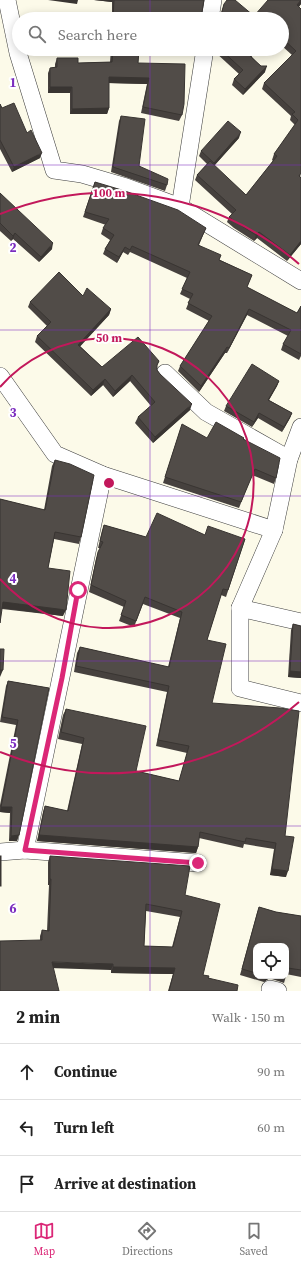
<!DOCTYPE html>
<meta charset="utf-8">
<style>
body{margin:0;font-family:"Source Serif 4",serif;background:#f2f2f2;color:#222}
.controls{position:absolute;right:12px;bottom:12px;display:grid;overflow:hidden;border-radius:8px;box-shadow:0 2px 10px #0003}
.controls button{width:36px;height:36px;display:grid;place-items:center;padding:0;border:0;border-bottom:1px solid #e0e0e0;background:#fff;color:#222;font:20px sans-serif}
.stop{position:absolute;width:12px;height:12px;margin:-9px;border:3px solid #db2777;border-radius:50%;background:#fff}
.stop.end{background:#db2777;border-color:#fff;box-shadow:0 1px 4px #0008}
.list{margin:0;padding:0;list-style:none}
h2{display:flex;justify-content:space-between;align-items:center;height:52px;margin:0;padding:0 16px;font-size:17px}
h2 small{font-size:13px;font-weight:400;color:#767676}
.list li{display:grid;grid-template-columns:26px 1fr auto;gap:12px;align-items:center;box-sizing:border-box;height:56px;padding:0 16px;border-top:1px solid #e0e0e0}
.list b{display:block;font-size:15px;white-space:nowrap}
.list em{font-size:13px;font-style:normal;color:#767676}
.icon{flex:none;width:22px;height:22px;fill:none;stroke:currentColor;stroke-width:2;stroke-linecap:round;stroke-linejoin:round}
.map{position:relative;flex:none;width:301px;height:991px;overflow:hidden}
.search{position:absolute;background:#fff;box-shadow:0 2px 10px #0003;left:12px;right:12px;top:12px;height:44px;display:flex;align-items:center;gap:10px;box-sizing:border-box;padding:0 14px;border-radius:22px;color:#767676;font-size:15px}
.sheet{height:220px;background:#fff}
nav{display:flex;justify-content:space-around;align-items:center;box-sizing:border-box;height:56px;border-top:1px solid #e0e0e0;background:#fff;font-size:11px;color:#767676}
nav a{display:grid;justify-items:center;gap:2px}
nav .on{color:#db2777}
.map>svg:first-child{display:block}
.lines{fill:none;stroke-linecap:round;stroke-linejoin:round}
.minor-casing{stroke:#3d3d3d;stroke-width:18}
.minor{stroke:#fff;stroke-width:17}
.wall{fill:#46413e;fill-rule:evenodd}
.shaded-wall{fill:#393532}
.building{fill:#514c48;stroke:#393532;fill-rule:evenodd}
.route{stroke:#db2777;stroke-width:5}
.grid{fill:none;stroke:#7b2cbf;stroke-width:1;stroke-opacity:0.55}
.ring{fill:none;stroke:#c2185b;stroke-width:2}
.grid-label{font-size:13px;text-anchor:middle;font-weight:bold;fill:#7b2cbf;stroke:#fff;stroke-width:4;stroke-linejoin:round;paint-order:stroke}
.centre{fill:#c2185b;stroke:#fff;stroke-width:2}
.ring-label{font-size:12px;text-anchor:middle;font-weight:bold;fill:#c2185b;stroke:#fff;stroke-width:4;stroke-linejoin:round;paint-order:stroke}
</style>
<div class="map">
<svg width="301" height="991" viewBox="0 0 301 991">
<rect width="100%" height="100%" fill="#fcfae9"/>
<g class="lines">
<g class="minor-casing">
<g id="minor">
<polyline points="7,0 18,53 54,170 82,174 126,187 180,207 301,281"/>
<polyline points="210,19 213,0"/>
<polyline points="180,207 205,49"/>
<polyline points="165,373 206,412 289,459"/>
<polyline points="0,376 55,454 103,475 274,530 240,608 240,688 301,703"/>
<polyline points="274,530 289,459 301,427"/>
<polyline points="240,608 301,622"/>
<polyline points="25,850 103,475"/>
<polyline points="0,852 25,850 198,863"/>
<polyline points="270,989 278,991"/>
</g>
</g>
<use href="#minor" class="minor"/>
</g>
<g class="wall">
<polygon points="94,0 204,0 202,12 203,17 204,19 112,19 112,2"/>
<polygon points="301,0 301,4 299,7 301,244 287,261 257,238 254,241 234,228 227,222 229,217 232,214 195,180 197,175 207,164 199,156 201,151 239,138 214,166 246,195 273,161 272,160 274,154 295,125 290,120 291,116 262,89 264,83 292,55 282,46 282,19 219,19 224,4 254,16"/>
<polygon points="111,49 139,49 138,63 182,115 179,121 141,113 147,84 109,83 109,108 107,114 70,114 70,93 48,93 48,73 50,68 55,67 55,64 57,58 78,63 110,62"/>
<polygon points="215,49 251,49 252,57 265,72 243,95 232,85 234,79 239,74 215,52"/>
<polygon points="0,104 2,108 27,133 40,158 12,172 0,149"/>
<polygon points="121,116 139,166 167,185 165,191 111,172 119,121"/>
<polygon points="95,182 206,228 199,245 220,260 252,275 247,287 297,313 301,306 301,356 299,360 281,350 283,344 288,336 247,315 227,353 225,353 199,392 178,371 180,366 209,321 186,309 190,299 180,294 187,278 130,252 128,255 123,252 117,263 103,254 105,249 110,240 101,234 103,228 106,225 83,217"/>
<polygon points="0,193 52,249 39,262 13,239 11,241 0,231"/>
<polygon points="83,296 111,309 109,315 80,346 102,367 159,361 157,366 157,370 160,374 190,410 153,443 135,423 138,417 151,406 130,381 113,397 103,385 91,396 35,342 37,336 47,326 28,307 30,302"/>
<polygon points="279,381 277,386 269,400 292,413 290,418 282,432 258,418 252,427 224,411 226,406"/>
<polygon points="180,430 207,438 244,439 276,478 274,484 252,475 239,508 163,483"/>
<polygon points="55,460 81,537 79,544 54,539 48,568 63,616 2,609 0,499 44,510 52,466"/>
<polygon points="104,525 146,537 205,535 245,539 226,597 221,595 207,640 212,703 285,836 286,877 270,875 274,849 244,844 243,848 199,838 198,847 196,853 37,841 43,812 45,806 67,811 82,744 58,739 63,715 66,709 136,771 179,781 187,753 156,746 167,692 74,672 77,653 80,647 168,667 180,618 143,604 134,627 119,621 124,607 89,592 96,559 100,548 98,548 102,531"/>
<polygon points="293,624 301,626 301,678 288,677 291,630"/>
<polygon points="8,681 49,688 17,841 9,841 10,813 0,812 0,805 16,725 0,722 6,686"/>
<path d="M50,856L185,895L203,975L237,991H168L173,974L111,973V970L40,940V936L42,930L47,931L49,885H48V862ZM146,911L180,917L172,947L144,946Z"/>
<polygon points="259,907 276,912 301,916 301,977 286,974 256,946 256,976 286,976 284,983 272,979 268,979 264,982 240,975 257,913"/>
</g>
<g class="shaded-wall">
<polygon points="48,0 78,0 77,4"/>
<polygon points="94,0 113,0 112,2"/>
<polygon points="301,1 301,4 295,11 297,5"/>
<polygon points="267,66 265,72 243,95 245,89"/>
<polygon points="109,77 149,78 147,84 107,83"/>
<polygon points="50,87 72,87 70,93 48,93"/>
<polygon points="109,108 107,114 70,114 72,109"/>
<polygon points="241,132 239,138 212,168 214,163"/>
<polygon points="42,153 40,158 12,172 14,167"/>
<polygon points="259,232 257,238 254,241 256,235"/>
<polygon points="15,233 13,239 11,241 13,236"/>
<polygon points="301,241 301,244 287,261 290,255"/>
<polygon points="53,243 52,249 39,262 41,257"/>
<polygon points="125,247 123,252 117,263 119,257"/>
<polygon points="111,309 109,315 76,351 78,345"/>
<polygon points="249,309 247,315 227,353 229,348"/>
<polygon points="227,347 225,353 199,392 201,386"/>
<polygon points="132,375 130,381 113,397 115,391"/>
<polygon points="105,379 103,385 91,396 93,390"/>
<polygon points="279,381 277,386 266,405 268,400"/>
<polygon points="192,404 190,410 153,443 155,437"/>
<polygon points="259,413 258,418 252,427 254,422"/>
<polygon points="292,413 290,418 282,432 284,427"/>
<polygon points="3,602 66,610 63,616 1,608"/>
<polygon points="0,670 3,670 0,677"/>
<polygon points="290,671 301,672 301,678 288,677"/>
<polygon points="1,807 12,807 10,813 0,812"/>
<polygon points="19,835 17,841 9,841 11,836"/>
<polygon points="39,835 198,847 196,853 37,841"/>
<polygon points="272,869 288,871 286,877 270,875"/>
<polygon points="50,879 51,879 49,885 48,885"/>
<polygon points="52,962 113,964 111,970 49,968"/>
<polygon points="113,967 175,968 173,974 111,973"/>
<polygon points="266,976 273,976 272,979 268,979 264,982"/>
</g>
<g class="building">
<polygon points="114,0 204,0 202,12 203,17 204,19 188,19 187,18 187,19 113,19"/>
<polygon points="227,0 235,0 254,16 268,0 301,0 297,5 301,9 301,173 299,176 301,178 301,241 290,255 259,232 256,235 236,222 229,217 236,210 197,175 210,161 246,195 277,156 274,154 298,120 292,114 295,112 264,83 296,51 282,38 282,19 220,19 224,4"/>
<polygon points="113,49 139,49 138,63 185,64 184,104 182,115 143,107 149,78 109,77 109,108 72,109 72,87 50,87 50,68 57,67 57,58 78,58 78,63 112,62"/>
<polygon points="220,49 251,49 254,52 250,56 261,66 267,66 245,89 234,79 243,70"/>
<polygon points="14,103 27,133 31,130 42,153 14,167 0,140 0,104 2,108"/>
<polygon points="121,116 145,119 139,166 168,179 167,185 113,167"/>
<polygon points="228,121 241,132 214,163 201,151"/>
<polygon points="95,182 125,191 178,210 206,228 198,245 221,255 219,260 252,275 247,287 297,313 301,306 301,354 283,344 291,330 249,309 229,348 227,347 201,386 180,366 212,316 188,303 193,294 182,289 190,272 132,246 130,250 125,247 119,257 105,249 114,235 103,228 109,219 85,212"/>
<polygon points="0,193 53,243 41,257 15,233 13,236 0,223"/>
<polygon points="59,272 83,296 87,288 111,309 78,345 102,367 138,337 159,361 157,365 157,370 160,374 192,404 155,437 138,417 155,402 132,375 115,391 105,379 93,390 37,336 51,322 30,302"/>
<polygon points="252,364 279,381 268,400 292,413 284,427 259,413 254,422 226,406"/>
<polygon points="216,422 244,438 243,439 280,458 276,478 255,469 241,502 165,477 182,424 207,438"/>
<polygon points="55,460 70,464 94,475 81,537 55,532 48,568 70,571 66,610 3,602 0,623 0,499 45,510"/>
<polygon points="157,513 205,535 208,526 245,539 228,590 223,589 207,640 226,644 212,703 280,708 299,711 285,836 294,837 288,871 272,869 276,843 246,838 245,842 200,832 198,847 39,835 45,806 68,811 84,738 61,732 66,709 146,726 136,771 179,781 189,746 158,740 169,686 76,666 80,647 169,667 182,612 145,597 136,621 121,615 126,601 91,585 98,552 103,542 100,541 104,525 146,537"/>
<polygon points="293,624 301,626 301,672 290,671"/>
<polygon points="0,649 4,649 3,670 0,670"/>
<polygon points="8,681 49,688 19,835 11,836 12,807 1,807 18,720 2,717"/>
<rect x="0" y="856" width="1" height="30"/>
<path d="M50,856L190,866L185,895L220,904L203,975L209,976L208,978L238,985L237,991H169L175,968L113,967V964L52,962L59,991H0V941L42,940V930L49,931L51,879H50ZM146,904L182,911L173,947L144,946Z"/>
<polygon points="259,907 276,912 301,916 301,970 288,968 286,976 286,946 256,946 256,973 242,969"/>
</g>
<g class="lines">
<polyline class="route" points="78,590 62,678 25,850 198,863"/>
</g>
<path class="grid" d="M150,0V19M150,49V991M0,165H301M0,330H301M0,496H301M0,661H301M0,826H301"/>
<g class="ring">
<path d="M0 387A145 145 0 1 1 0 579"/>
<path d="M299 702A290 290 0 0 1 0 752M0 214A290 290 0 0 1 299 264"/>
</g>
<g class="grid-label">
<text x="13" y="87">1</text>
<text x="13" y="252">2</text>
<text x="13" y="417">3</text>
<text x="13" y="583">4</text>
<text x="13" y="748">5</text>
<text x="13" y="913">6</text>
</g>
<circle cx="109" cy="483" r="6" class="centre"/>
<g class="ring-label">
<text x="109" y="197">100 m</text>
<text x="109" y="342">50 m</text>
</g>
</svg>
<div class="controls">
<button><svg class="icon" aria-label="locate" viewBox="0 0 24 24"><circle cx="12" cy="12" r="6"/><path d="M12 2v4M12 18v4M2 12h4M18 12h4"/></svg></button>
</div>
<div class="stop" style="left:78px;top:590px"></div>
<div class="stop end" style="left:198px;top:863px"></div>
<div class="search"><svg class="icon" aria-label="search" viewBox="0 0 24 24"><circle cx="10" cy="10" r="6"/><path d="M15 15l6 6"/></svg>Search here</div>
</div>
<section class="sheet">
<h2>2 min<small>Walk · 150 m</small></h2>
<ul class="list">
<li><svg class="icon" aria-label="ahead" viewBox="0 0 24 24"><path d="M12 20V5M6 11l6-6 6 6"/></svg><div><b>Continue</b></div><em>90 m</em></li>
<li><svg class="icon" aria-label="left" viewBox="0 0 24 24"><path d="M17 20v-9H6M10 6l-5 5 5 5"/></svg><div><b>Turn left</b></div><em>60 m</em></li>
<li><svg class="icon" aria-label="arrive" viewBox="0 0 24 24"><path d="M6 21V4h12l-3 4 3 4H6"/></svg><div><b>Arrive at destination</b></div></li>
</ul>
</section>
<nav>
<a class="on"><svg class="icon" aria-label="map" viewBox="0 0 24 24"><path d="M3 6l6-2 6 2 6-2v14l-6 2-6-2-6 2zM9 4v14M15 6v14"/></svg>Map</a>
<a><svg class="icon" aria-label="directions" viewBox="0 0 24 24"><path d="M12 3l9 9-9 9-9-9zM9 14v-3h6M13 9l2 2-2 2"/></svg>Directions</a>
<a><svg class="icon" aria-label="saved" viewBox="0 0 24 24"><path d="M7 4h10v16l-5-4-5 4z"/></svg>Saved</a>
</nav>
